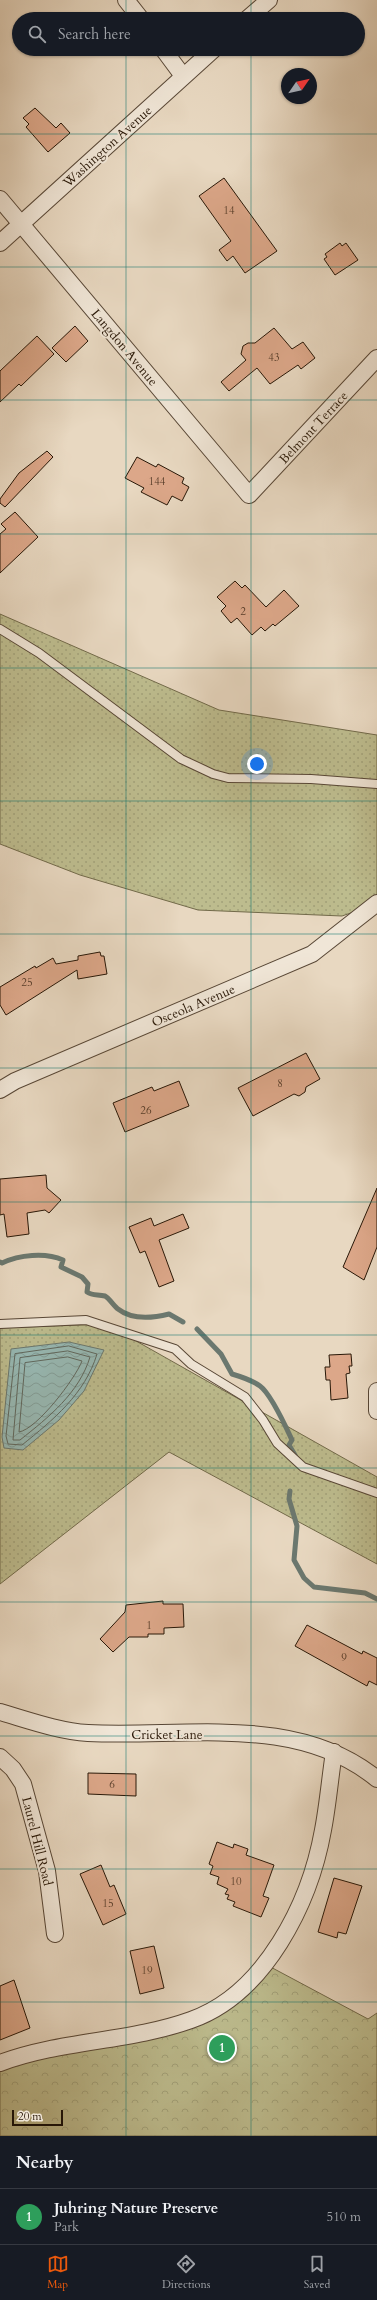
<!DOCTYPE html>
<style>
body{margin:0;font-family:Cardo,serif;background:#242831;color:#f1f3f6}
.compass{position:absolute;left:281px;top:68px;width:36px;height:36px;border-radius:50%;background:#171b24;box-shadow:0 1px 3px #0004;rotate:56deg}
.scale{position:absolute;left:12px;bottom:10px;width:51px;box-sizing:border-box;padding-left:4px;border:2px solid #281707;border-top:0;font-size:11px;line-height:14px;white-space:nowrap;color:#281707;-webkit-text-stroke:3px #f0e6d7;paint-order:stroke}
.you{position:absolute;left:257px;top:764px;width:14px;height:14px;margin:-10px;border:3px solid #fff;border-radius:50%;background:#1a73e8;box-shadow:0 0 0 6px #1a73e833}
.badge{display:grid;place-items:center;width:26px;height:26px;border-radius:50%;background:#ea580c;color:#fff;font-size:13px;font-weight:700}
.pin{position:absolute;translate:-50% -50%;border:2px solid #fff;box-shadow:0 1px 4px #0006}
.list{margin:0;padding:0;list-style:none}
h2{display:flex;justify-content:space-between;align-items:center;height:52px;margin:0;padding:0 16px;font-size:17px}
h2 small{font-size:13px;font-weight:400;color:#9ea1a6}
.list li{display:grid;grid-template-columns:26px 1fr auto;gap:12px;align-items:center;box-sizing:border-box;height:56px;padding:0 16px;border-top:1px solid #363941}
.list b{display:block;font-size:15px;white-space:nowrap}
.list p{margin:0;font-size:13px;white-space:nowrap;color:#9ea1a6}
.list em{font-size:13px;font-style:normal;color:#9ea1a6}
.icon{flex:none;width:22px;height:22px;fill:none;stroke:currentColor;stroke-width:2;stroke-linecap:round;stroke-linejoin:round}
.map{position:relative;flex:none;width:377px;height:2136px;overflow:hidden}
.search{position:absolute;background:#171b24;box-shadow:0 1px 3px #0004;left:12px;right:12px;top:12px;height:44px;display:flex;align-items:center;gap:10px;box-sizing:border-box;padding:0 14px;border-radius:22px;color:#9ea1a6;font-size:15px}
.sheet{height:108px;background:#171b24}
nav{display:flex;justify-content:space-around;align-items:center;box-sizing:border-box;height:56px;border-top:1px solid #363941;background:#171b24;font-size:11px;color:#9ea1a6}
nav a{display:grid;justify-items:center;gap:2px}
nav .on{color:#ea580c}
.map>svg:first-child{display:block}
.grass{fill:url(#grass-dots);stroke:#726a4a}
.forest{fill:url(#forest-crowns);stroke:#726a4a}
.water{fill:url(#water-waves);stroke:#6b786f}
.lines{fill:none;stroke-linecap:round;stroke-linejoin:round}
.shore{stroke:#60685e;stroke-width:1}
.stream{stroke:#6b786f;stroke-width:5}
.building{fill:#dca789;stroke:#281707}
.service-casing{stroke:#584736;stroke-width:10}
.minor-casing{stroke:#584736;stroke-width:18}
.service{stroke:#f0e6d7;stroke-width:8}
.minor{stroke:#f0e6d7;stroke-width:16}
.grid{fill:none;stroke:#0f766e;stroke-width:1;stroke-opacity:0.55}
.labels{text-anchor:middle;stroke-width:4;stroke-linejoin:round;paint-order:stroke}
.number-label{font-size:11px;fill:#553b28}
.street-label{font-size:13px;fill:#281707;stroke:#f0e6d7}
</style>
<div class="map">
<svg width="377" height="2136" viewBox="0 0 377 2136">
<defs>
<pattern id="grass-dots" width="8" height="8" patternUnits="userSpaceOnUse"><rect width="8" height="8" fill="#bdbc8e"/><path d="M2 2h.1M6 6h.1" fill="none" stroke="#a2a179" stroke-width="1.8" stroke-linecap="round"/></pattern>
<pattern id="forest-crowns" width="20" height="18" patternUnits="userSpaceOnUse"><rect width="20" height="18" fill="#bdbc8e"/><path d="M2 6a3 3 0 1 1 6 0M12 15a3 3 0 1 1 6 0" fill="none" stroke="#a2a179"/></pattern>
<pattern id="water-waves" width="16" height="10" patternUnits="userSpaceOnUse"><rect width="16" height="10" fill="#97b9b4"/><path d="M0 5q4-4 8 0t8 0" fill="none" stroke="#829e99"/></pattern>
</defs>
<rect width="100%" height="100%" fill="#e8d8c1"/>
<filter id="stains"><feTurbulence type="fractalNoise" baseFrequency=".005" numOctaves="4"/><feColorMatrix values="0 0 0 0 .2 0 0 0 0 .09 0 0 0 0 .02 0 0 0 .5 -.17"/></filter>
<radialGradient id="worn" r=".72"><stop offset=".6" stop-color="#630" stop-opacity="0"/><stop offset="1" stop-color="#630" stop-opacity=".3"/></radialGradient>
<g class="grass">
<polygon points="0,614 219,710 377,735 377,904 342,916 198,910 80,875 0,844"/>
<polygon points="106,1324 377,1477 377,1564 169,1452 0,1584 0,1328"/>
</g>
<polygon class="forest" points="265,1964 368,2019 377,2013 377,2136 0,2136 0,2062 191,2020"/>
<polygon class="water" points="69,1342 104,1350 84,1391 59,1420 23,1450 4,1448 2,1437 11,1349"/>
<g class="lines">
<g class="shore">
<path d="M69,1346L97,1354C85,1394 53,1420 22,1445L8,1444L6,1436L15,1354Z"/>
<path d="M68,1351L90,1357C79,1393 49,1417 20,1440H13L20,1358Z"/>
<path d="M68,1357L82,1361C75,1379 37,1429 19,1432L25,1363Z"/>
</g>
<g class="stream">
<path d="M0,1262L2,1263C19,1255 45,1252 63,1260L61,1267L82,1277L88,1284L87,1292C93,1296 98,1294 105,1296C109,1298 114,1306 118,1309C132,1320 153,1318 169,1314L183,1322"/>
<path d="M197,1329L221,1354L232,1374C242,1377 252,1380 260,1386C271,1394 286,1427 292,1440L289,1445L295,1455"/>
<polyline points="290,1491 289,1499 297,1526 294,1560 304,1578 314,1587 365,1593 377,1599"/>
</g>
</g>
<g class="building">
<polygon points="35,108 56,128 61,123 70,133 48,152 26,127 29,124 23,118"/>
<polygon points="224,178 277,251 245,273 233,256 227,261 219,250 231,241 199,196"/>
<polygon points="340,243 342,246 346,243 358,260 335,275 324,259 327,257 325,254"/>
<polygon points="75,326 88,341 66,362 52,348"/>
<polygon points="274,328 292,349 303,342 315,358 301,369 298,365 270,384 257,368 229,391 221,382 246,360 241,354 243,346 248,343 255,343"/>
<polygon points="37,336 54,354 21,386 19,384 0,402 0,371"/>
<polygon points="47,451 53,457 5,507 0,503 0,499 19,473"/>
<polygon points="137,457 156,467 158,464 184,478 182,483 189,487 182,501 172,496 167,505 141,492 144,488 125,478"/>
<polygon points="15,512 38,537 0,573 0,534 6,529 1,524"/>
<polygon points="235,581 242,588 245,585 266,607 284,590 299,606 275,626 273,624 265,631 261,627 252,635 237,618 231,623 221,611 226,606 217,597"/>
<polygon points="100,952 101,956 104,956 107,974 78,979 77,970 6,1015 0,1005 0,987 35,966 36,968 53,958 56,964 78,960 78,956"/>
<polygon points="306,1053 320,1079 306,1087 305,1092 299,1096 294,1094 253,1116 238,1088"/>
<polygon points="179,1081 189,1106 125,1132 113,1103 152,1087 154,1091"/>
<polygon points="46,1175 47,1188 61,1200 49,1213 45,1210 27,1213 29,1234 7,1237 4,1214 0,1215 0,1179"/>
<polygon points="377,1188 377,1247 364,1280 343,1267"/>
<polygon points="183,1214 189,1228 159,1240 174,1281 159,1287 145,1251 140,1253 129,1227 151,1218 154,1226"/>
<polygon points="351,1354 352,1366 349,1366 350,1373 346,1374 348,1398 331,1400 330,1380 326,1380 325,1367 330,1367 329,1355"/>
<polygon points="163,1601 163,1604 183,1604 184,1627 164,1628 164,1634 148,1634 148,1637 129,1637 113,1652 100,1639 125,1612 126,1605"/>
<polygon points="307,1625 362,1654 363,1651 377,1658 377,1685 369,1681 367,1686 295,1646"/>
<polygon points="88,1773 136,1774 136,1796 88,1794"/>
<polygon points="217,1842 233,1848 234,1844 248,1849 246,1855 274,1865 263,1896 269,1898 261,1917 233,1906 235,1902 227,1899 229,1895 225,1894 228,1889 217,1884 219,1877 210,1874 213,1866 209,1864"/>
<polygon points="101,1865 110,1887 114,1885 126,1914 103,1925 80,1874"/>
<polygon points="334,1878 362,1886 346,1934 338,1932 337,1938 318,1932"/>
<polygon points="154,1946 164,1988 140,1994 130,1951"/>
<polygon points="14,1980 30,2028 0,2040 0,1986"/>
</g>
<g class="lines">
<g class="service-casing">
<g id="service">
<polyline points="0,629 39,653 181,759 213,774 228,778 311,779 377,784"/>
<polyline points="0,1324 86,1320 175,1349 191,1364 245,1397 263,1420 277,1443 303,1467 377,1493"/>
</g>
</g>
<g class="minor-casing">
<g id="minor">
<polyline points="126,0 141,19"/>
<polyline points="247,19 269,0"/>
<polyline points="163,49 183,76"/>
<polyline points="0,199 249,495 377,358"/>
<polyline points="0,243 214,49"/>
<polyline points="0,1090 15,1081 312,954 377,903"/>
<polyline points="377,1391 377,1411"/>
<path d="M0,1712C28,1720 58,1731 88,1733C185,1738 296,1713 377,1779"/>
<polyline points="0,1757 13,1769 23,1784 47,1871 55,1934"/>
<path d="M0,2063C61,2040 130,2042 191,2020C265,1994 310,1903 323,1830C328,1804 330,1778 334,1752"/>
</g>
</g>
<use href="#service" class="service"/>
<use href="#minor" class="minor"/>
</g>
<path class="grid" d="M126,0V19M251,0V19M126,49V2136M251,49V2136M0,134H377M0,267H377M0,400H377M0,534H377M0,668H377M0,801H377M0,934H377M0,1068H377M0,1202H377M0,1335H377M0,1468H377M0,1602H377M0,1736H377M0,1869H377M0,2002H377"/>
<g class="labels">
<g class="number-label">
<text x="229" y="214">14</text>
<text x="274" y="361">43</text>
<text x="157" y="485">144</text>
<text x="243" y="615">2</text>
<text x="27" y="986">25</text>
<text x="280" y="1087">8</text>
<text x="146" y="1114">26</text>
<text x="149" y="1629">1</text>
<text x="344" y="1661">9</text>
<text x="112" y="1788">6</text>
<text x="236" y="1885">10</text>
<text x="108" y="1907">15</text>
<text x="147" y="1974">19</text>
</g>
<g class="street-label">
<text transform="translate(107 146) rotate(-42)" y="5">Washington Avenue</text>
<text transform="translate(125 347) rotate(50)" y="5">Langdon Avenue</text>
<text transform="translate(313 427) rotate(-47)" y="5">Belmont Terrace</text>
<text transform="translate(193 1005) rotate(-23)" y="5">Osceola Avenue</text>
<text x="167" y="1739">Cricket Lane</text>
<text transform="translate(38 1841) rotate(76)" y="5">Laurel Hill Road</text>
</g>
</g>
<rect width="100%" height="100%" filter="url(#stains)"/>
<rect width="100%" height="100%" fill="url(#worn)"/>
</svg>
<svg class="compass" viewBox="-18 -18 36 36"><path d="M0-13l5 13h-10z" fill="#e53935"/><path d="M0 13l5-13h-10z" fill="#9ea1a6"/></svg>
<div class="scale">20 m</div>
<div class="you"></div>
<div class="pin badge" style="left:222px;top:2048px;background:#2e9e5b">1</div>
<div class="search"><svg class="icon" aria-label="search" viewBox="0 0 24 24"><circle cx="10" cy="10" r="6"/><path d="M15 15l6 6"/></svg>Search here</div>
</div>
<section class="sheet">
<h2>Nearby<small></small></h2>
<ul class="list">
<li><span class="badge" style="background:#2e9e5b">1</span><div><b>Juhring Nature Preserve</b><p>Park</p></div><em>510 m</em></li>
</ul>
</section>
<nav>
<a class="on"><svg class="icon" aria-label="map" viewBox="0 0 24 24"><path d="M3 6l6-2 6 2 6-2v14l-6 2-6-2-6 2zM9 4v14M15 6v14"/></svg>Map</a>
<a><svg class="icon" aria-label="directions" viewBox="0 0 24 24"><path d="M12 3l9 9-9 9-9-9zM9 14v-3h6M13 9l2 2-2 2"/></svg>Directions</a>
<a><svg class="icon" aria-label="saved" viewBox="0 0 24 24"><path d="M7 4h10v16l-5-4-5 4z"/></svg>Saved</a>
</nav>
